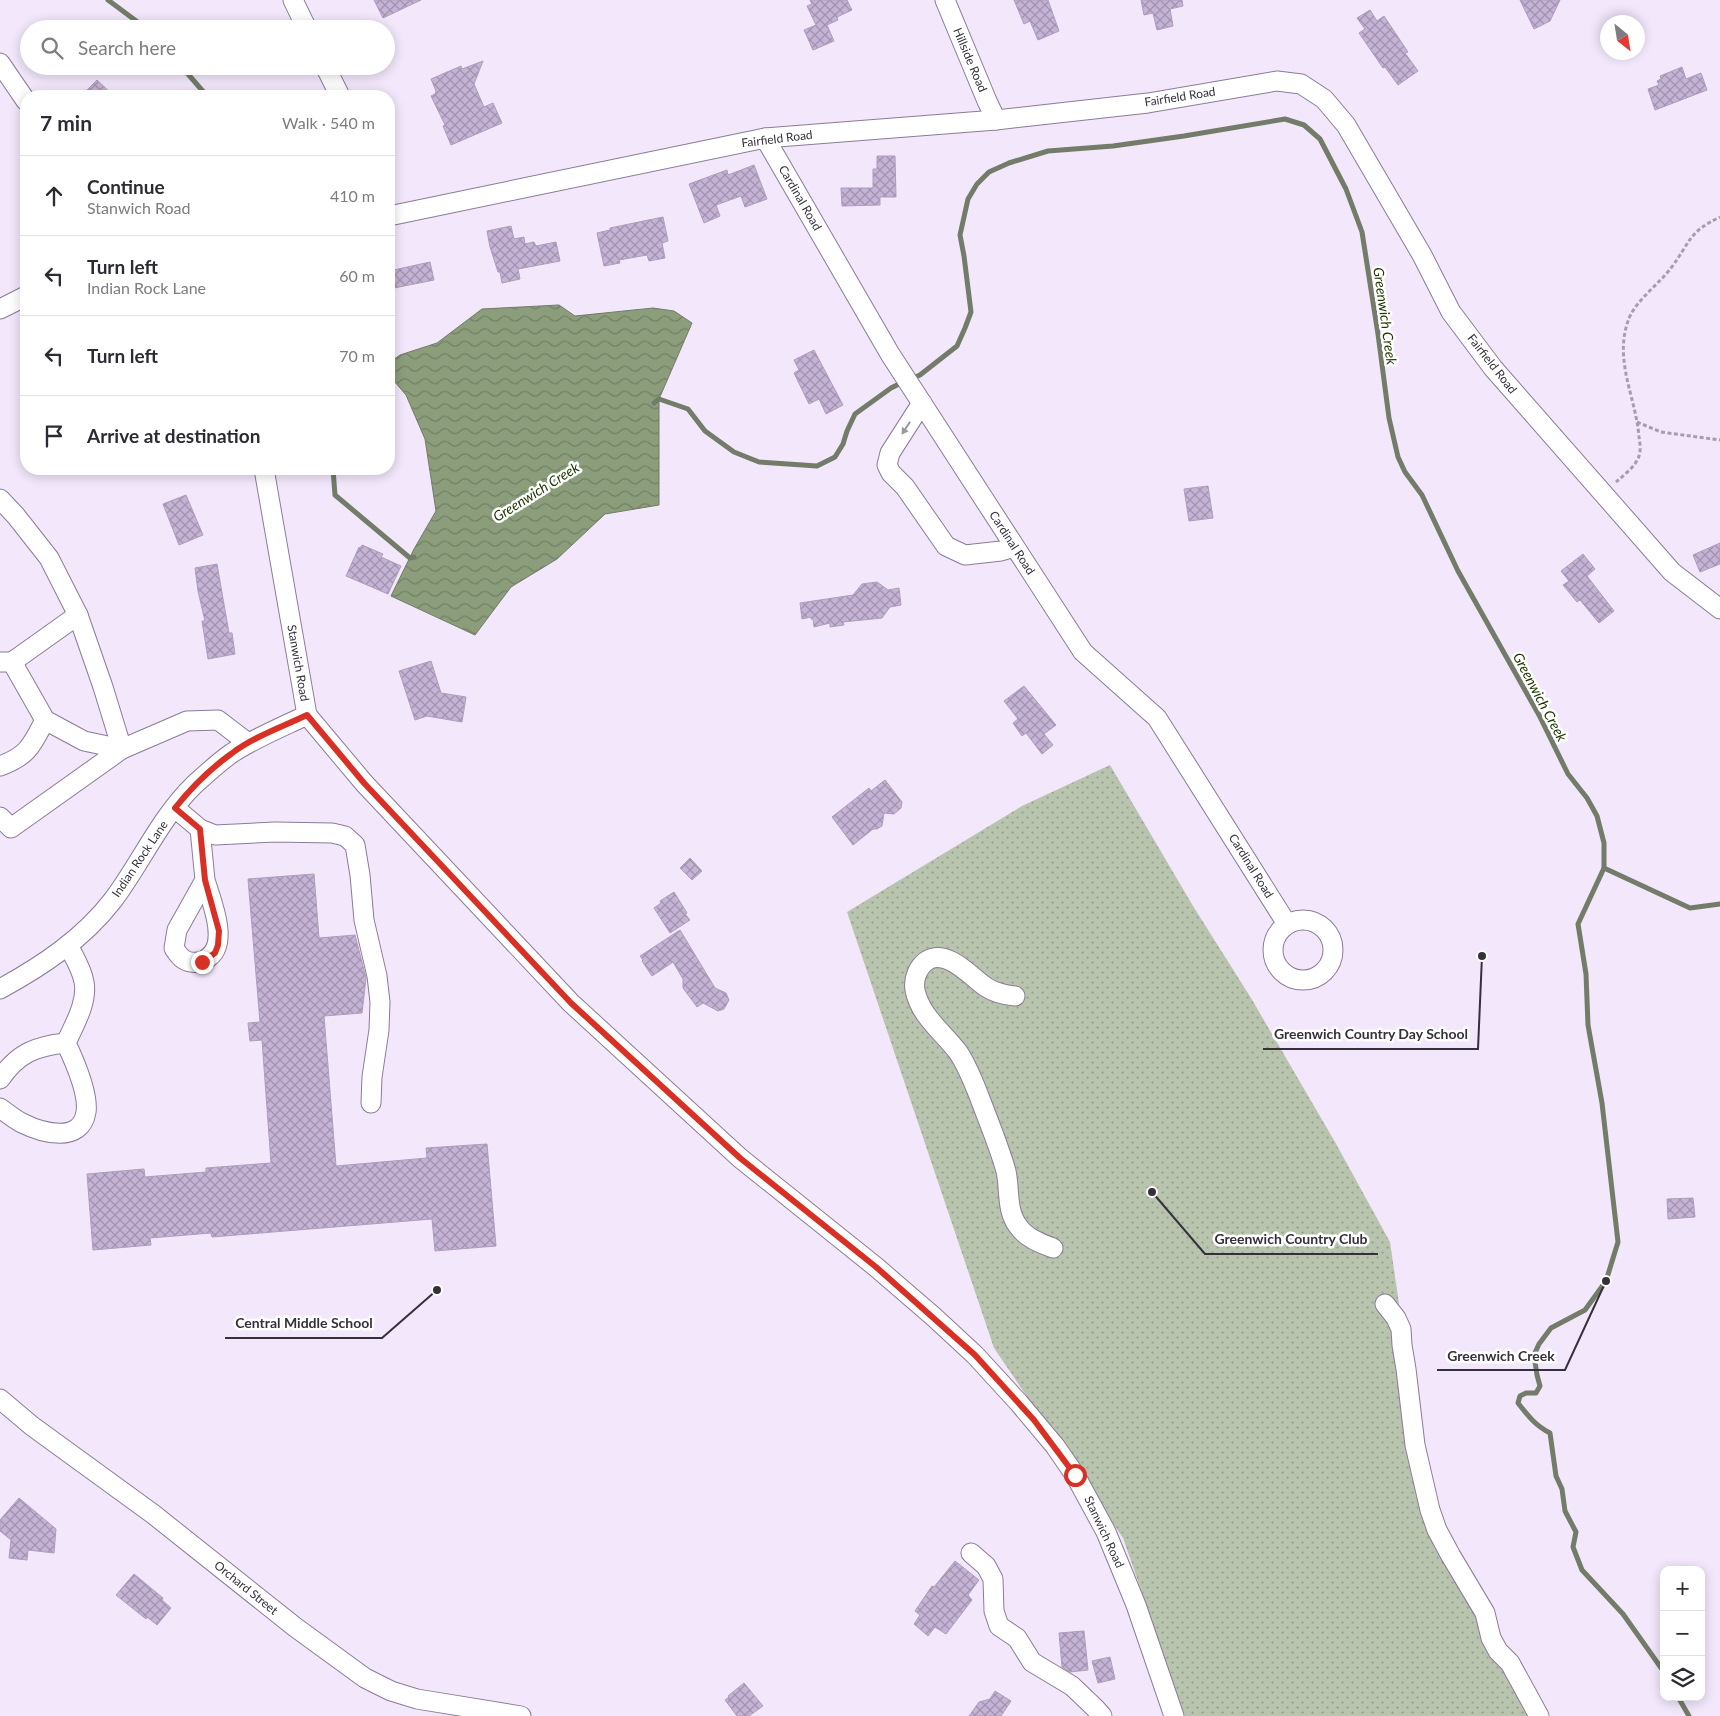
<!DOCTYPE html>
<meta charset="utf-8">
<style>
body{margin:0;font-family:Lato,sans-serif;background:#f2f2f3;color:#2b2b33}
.controls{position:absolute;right:15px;bottom:15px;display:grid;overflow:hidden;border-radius:10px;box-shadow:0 2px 12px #0003}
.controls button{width:45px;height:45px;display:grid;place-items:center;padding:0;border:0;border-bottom:1px solid #e1e1e2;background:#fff;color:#2b2b33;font:25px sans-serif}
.compass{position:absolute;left:1600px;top:15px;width:45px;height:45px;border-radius:50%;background:#fff;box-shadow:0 2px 12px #0003;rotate:150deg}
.stop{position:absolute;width:15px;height:15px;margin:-11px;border:4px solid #d93025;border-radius:50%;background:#fff}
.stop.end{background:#d93025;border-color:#fff;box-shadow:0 1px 5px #0008}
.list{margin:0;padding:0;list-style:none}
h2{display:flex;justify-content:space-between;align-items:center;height:65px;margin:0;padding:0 20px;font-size:21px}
h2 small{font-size:16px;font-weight:400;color:#7c7c81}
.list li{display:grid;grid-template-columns:32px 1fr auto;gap:15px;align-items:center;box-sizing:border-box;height:80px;padding:0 20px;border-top:1px solid #e1e1e2}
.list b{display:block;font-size:19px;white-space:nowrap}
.list p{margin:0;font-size:16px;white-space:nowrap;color:#7c7c81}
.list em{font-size:16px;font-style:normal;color:#7c7c81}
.icon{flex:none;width:28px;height:28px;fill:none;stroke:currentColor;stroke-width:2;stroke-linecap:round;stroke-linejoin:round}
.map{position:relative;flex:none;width:1720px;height:1716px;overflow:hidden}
.search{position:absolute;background:#fff;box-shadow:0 2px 12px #0003;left:20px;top:20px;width:375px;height:55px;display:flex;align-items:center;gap:12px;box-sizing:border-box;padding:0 18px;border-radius:28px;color:#7c7c81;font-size:19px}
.panel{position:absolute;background:#fff;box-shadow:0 2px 12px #0003;left:20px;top:90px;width:375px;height:385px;border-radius:20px}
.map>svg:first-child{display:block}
.grass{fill:url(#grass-dots)}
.water{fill:url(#water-waves);stroke:#727c68}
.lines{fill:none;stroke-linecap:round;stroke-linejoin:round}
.stream{stroke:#727c68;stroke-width:5}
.building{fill:url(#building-cross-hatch);stroke:#ae9dbc}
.minor-casing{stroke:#8b7b99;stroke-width:21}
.path{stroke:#a69dae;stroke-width:3;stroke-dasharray:4 2.5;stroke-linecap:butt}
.minor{stroke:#fff;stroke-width:19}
.oneway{fill:#9a989e}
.route{stroke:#d93025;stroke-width:6}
.labels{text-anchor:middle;stroke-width:5;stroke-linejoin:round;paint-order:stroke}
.street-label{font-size:12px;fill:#36303c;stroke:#fff}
.water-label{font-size:14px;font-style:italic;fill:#213700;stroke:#fff}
.leader{fill:none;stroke:#36303c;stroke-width:2}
.callout-dot{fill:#36303c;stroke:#fff;stroke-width:2}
.callout-label{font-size:14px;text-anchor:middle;font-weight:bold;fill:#36303c;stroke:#fff;stroke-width:5;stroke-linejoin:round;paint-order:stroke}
</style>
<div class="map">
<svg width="1720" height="1716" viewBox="0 0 1720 1716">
<defs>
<pattern id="grass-dots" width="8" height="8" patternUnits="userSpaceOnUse" patternTransform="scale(1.25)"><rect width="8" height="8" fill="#b8c4ad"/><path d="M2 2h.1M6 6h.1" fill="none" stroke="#96a08e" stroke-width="1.8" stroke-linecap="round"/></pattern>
<pattern id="water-waves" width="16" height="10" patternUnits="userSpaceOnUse" patternTransform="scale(1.25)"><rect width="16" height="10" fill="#8b9d7b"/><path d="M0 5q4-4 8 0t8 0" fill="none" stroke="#728066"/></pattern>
<pattern id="building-cross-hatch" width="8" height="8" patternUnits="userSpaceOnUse" patternTransform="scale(1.25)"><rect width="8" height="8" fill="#c5b3d5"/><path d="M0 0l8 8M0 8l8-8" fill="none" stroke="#a192ae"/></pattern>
</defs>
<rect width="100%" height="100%" fill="#f2e7fb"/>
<polygon class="grass" points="1110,765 1193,906 1251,998 1335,1142 1390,1242 1399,1304 1437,1518 1541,1716 1185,1716 1123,1538 994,1348 847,912 1022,806"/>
<polygon class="water" points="559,305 575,316 653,308 674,311 692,323 659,399 659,505 605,514 557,559 511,587 475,635 391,596 414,549 436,511 425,439 406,395 389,375 389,363 400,355 437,343 482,309"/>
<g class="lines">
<g class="stream">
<polyline points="108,0 147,29"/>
<polyline points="181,66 207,96"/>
<path d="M911,379L920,375L957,346L965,328L971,312L964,256L960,235L968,199L977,184L989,172L1009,163L1048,151L1113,146L1184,136L1285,119L1304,125L1320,139L1346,189L1362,232L1378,334L1389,418L1398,457L1405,472L1422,495L1458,571L1539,715L1568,774L1587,798L1597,816L1604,843V868L1578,924L1586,974L1588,1025L1602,1103L1618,1242L1606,1281L1585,1310L1551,1328L1539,1344L1534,1355L1537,1375L1540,1386L1536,1393H1526L1520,1396L1518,1403C1528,1416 1536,1426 1550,1433L1556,1476L1562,1489L1565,1511L1576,1532L1573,1547L1582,1570L1623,1614L1664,1672"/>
<polyline points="654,403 659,399 688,409 705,431 734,452 759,462 817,466 835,457 843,444 847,431 855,414 891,388 903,382"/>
<polyline points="333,469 335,495 410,558 414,557"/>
<polyline points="1604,868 1690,908 1720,904"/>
<polyline points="1678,1697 1689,1716"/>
</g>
</g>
<g class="building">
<polygon points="374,0 421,0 383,18"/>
<polygon points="810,0 847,0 852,10 837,17 838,20 827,25 834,41 813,50 804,30 816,25 807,6 812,4"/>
<polygon points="1014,0 1048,0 1059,31 1038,40 1030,21 1024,24"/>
<polygon points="1141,0 1182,0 1183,6 1170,9 1173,26 1157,30 1153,13 1144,15"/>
<polygon points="1520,0 1560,0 1550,21 1534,29"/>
<polygon points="1370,10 1377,21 1384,16 1408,52 1405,53 1418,71 1398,85 1385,67 1383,68 1359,33 1365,29 1357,18"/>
<polygon points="483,61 474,84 484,107 493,103 502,123 451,145 443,126 445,125 431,96 435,94 436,91 431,79 461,66 462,69"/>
<polygon points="1682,67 1686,79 1701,73 1707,90 1655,110 1648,89 1659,85 1657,81 1661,79 1660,76"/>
<polygon points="97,80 114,96 81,96"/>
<polygon points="877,156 895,156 896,197 880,197 880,205 842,206 841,188 873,188 873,169 877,169"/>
<polygon points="754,165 767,199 745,207 741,196 716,205 720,216 704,223 689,184 727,170 728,175"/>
<polygon points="663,217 668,241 662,243 665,258 649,261 647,255 619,260 620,263 604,266 597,233 610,230 610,228"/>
<polygon points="511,226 514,239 524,237 525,244 534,242 536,246 556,242 560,261 518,269 520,279 502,283 500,272 498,272 490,247 487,231"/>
<polygon points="430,262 434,280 389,289 389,271"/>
<polygon points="814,350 843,405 826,414 819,399 809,404 794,373 799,370 794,360"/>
<polygon points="1208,486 1213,518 1189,521 1184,489"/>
<polygon points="186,495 203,535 179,545 163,504"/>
<polygon points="1720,543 1720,564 1700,572 1693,555"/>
<polygon points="362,545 383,554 381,557 401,566 388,594 346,576 359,547 360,548"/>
<polygon points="1583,554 1595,569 1587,576 1614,611 1599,623 1580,600 1577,602 1563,585 1569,581 1561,571"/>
<polygon points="217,564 229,633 232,633 235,654 208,659 202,621 205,621 198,591 195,568"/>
<polygon points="877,582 888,590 899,588 901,605 890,607 882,618 843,622 844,625 830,627 830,623 814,627 813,619 811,619 811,617 802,619 800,603 853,595 862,584"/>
<polygon points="431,661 441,693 466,697 462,722 427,716 415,720 399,671"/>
<polygon points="1024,686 1056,725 1044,734 1053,745 1042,754 1026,733 1022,736 1013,723 1018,719 1004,701"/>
<polygon points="885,780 902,802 901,808 894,814 884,813 882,826 877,829 873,829 853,845 832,817 869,788 871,791"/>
<polygon points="690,858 702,871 692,880 680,868"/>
<polygon points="314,874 319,938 355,935 366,978 362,1013 324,1016 336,1166 427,1158 426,1148 487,1144 496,1246 435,1251 432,1219 212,1237 211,1233 150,1238 151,1245 93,1250 87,1174 144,1169 145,1177 206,1172 206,1168 271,1163 262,1040 250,1041 248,1023 260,1022 248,879"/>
<polygon points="674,892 687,913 685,914 690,920 670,933 654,908 661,903 660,901"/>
<polygon points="680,930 715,988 726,993 729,1000 724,1009 718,1011 703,1003 697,1007 683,988 683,979 673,962 652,976 642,961 643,960 640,956"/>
<polygon points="1693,1198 1695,1217 1668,1219 1667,1199"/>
<polygon points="19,1498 56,1529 54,1553 28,1550 27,1560 9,1558 11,1540 0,1531 0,1520"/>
<polygon points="955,1561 979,1580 968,1595 972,1600 946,1634 935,1627 928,1636 914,1624 920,1615 915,1611 932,1586 934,1587"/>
<polygon points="134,1574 163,1598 162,1600 171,1608 157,1625 147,1617 146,1619 116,1595"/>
<polygon points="1084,1631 1088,1670 1070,1672 1062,1667 1059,1633"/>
<polygon points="1110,1657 1115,1679 1098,1683 1092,1661"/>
<polygon points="744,1683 763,1706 749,1716 737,1716 725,1700 729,1697 728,1696"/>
<polygon points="995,1691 1011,1701 1001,1716 969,1716 979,1702 990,1699"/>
</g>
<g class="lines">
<g class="minor-casing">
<g id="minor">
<polyline points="293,0 307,29"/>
<polyline points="945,0 987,101 996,120"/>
<polyline points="0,63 26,101"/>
<polyline points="325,66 340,96"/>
<polyline points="765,138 890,354 1083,652 1157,718 1287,924"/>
<polyline points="389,216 765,138 996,120 1148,103 1277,81 1301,84 1324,99 1346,125 1422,255 1451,312 1493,368 1672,572 1720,609"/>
<polyline points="0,309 26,296"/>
<polyline points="922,403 890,453 887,465 891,473 905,487 946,546 965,555 1001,551 1014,547"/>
<polyline points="264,469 307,715 364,783 571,1003 740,1158 876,1267 934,1317 975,1355 1019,1403 1055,1446 1075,1475 1106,1532 1136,1605 1174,1716"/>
<polyline points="0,499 16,516 49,558 78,615 103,687 122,749 11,828 0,817"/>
<polyline points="0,662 12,662 45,720 84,741 122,749 187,721 218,720 248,743"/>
<polyline points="12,662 78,615"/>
<path d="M0,766C28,756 32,745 45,720"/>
<polyline points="175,808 200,829 215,835 275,832 332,833 345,836 355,845 360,875 364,920 377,976 380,1002 379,1030 372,1077 371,1103"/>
<path d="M200,829L205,880L177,930L174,948C180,958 186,964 199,962C203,962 205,960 209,957C229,942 211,900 205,880"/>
<circle cx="1303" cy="950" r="30"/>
<path d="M0,989C42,966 83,939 113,900C141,863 160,818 194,785C206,774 219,762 232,753C255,738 282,727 307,715"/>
<path d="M1015,996C1005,995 995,993 986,987C971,977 948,949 928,960C918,966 913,979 915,990C920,1016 943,1032 958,1052C967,1065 973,1081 979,1096C988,1120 999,1146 1006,1171C1010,1189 1006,1210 1018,1226C1026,1238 1040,1243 1053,1248"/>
<path d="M0,1079C18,1053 36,1046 66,1043"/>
<path d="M0,1108C7,1113 14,1119 22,1123C42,1133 81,1144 86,1112C89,1093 74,1060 66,1043C74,1025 88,1002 84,982C82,969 74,957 68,945"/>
<polyline points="1385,1304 1396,1318 1401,1329 1402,1345 1406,1369 1415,1445 1430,1510 1437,1530 1451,1556 1485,1613 1491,1638 1498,1651 1510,1663 1539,1716"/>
<polyline points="0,1399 32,1426 153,1514 295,1627 365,1678 391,1691 417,1699 521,1716"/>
<polyline points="971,1553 986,1566 993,1579 994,1611 999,1626 1017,1638 1032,1662 1072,1686 1095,1708 1102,1716"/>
</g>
</g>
<g class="path">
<polyline points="1637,422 1661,432 1720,440"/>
<path d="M1616,482C1624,475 1636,466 1639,456C1641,451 1640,443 1639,437C1636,398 1614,361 1628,321C1634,302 1659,284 1671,268C1690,243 1688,232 1720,217"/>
</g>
<use href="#minor" class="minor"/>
</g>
<defs><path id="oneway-solid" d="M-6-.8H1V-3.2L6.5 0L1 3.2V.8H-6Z" transform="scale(1.25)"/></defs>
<use class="oneway" href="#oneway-solid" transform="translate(906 428) rotate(123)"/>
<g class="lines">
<path class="route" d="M202,962L215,953L218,945L219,931L205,880L200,829L175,808C191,788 210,769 231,754C253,737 282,727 307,715L364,783L571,1003L740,1158L876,1267L975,1355L1034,1420L1075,1475"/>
</g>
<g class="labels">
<g class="street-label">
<text transform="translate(970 60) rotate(67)" y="4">Hillside Road</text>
<text transform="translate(1180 97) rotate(-9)" y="4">Fairfield Road</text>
<text transform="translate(777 139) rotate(-7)" y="4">Fairfield Road</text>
<text transform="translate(800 198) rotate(60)" y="4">Cardinal Road</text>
<text transform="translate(1492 364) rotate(52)" y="4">Fairfield Road</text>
<text transform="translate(1012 543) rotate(57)" y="4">Cardinal Road</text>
<text transform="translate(298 663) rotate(80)" y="4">Stanwich Road</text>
<text transform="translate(140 859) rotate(-56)" y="4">Indian Rock Lane</text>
<text transform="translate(1251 866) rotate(58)" y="4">Cardinal Road</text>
<text transform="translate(1104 1532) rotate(65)" y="4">Stanwich Road</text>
<text transform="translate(246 1588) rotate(39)" y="4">Orchard Street</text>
</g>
<g class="water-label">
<text transform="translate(1385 316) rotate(82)" y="5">Greenwich Creek</text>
<text transform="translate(536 492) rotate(-32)" y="5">Greenwich Creek</text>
<text transform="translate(1540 697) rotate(62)" y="5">Greenwich Creek</text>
</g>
</g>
<path class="leader" d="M1482 956L1478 1049H1263M1152 1192L1205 1254H1378M437 1290L382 1338H225M1606 1281L1565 1370H1437"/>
<g class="callout-dot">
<circle cx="1482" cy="956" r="5"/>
<circle cx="1152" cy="1192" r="5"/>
<circle cx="437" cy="1290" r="5"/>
<circle cx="1606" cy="1281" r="5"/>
</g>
<g class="callout-label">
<text x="1371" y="1039">Greenwich Country Day School</text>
<text x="1291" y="1244">Greenwich Country Club</text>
<text x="304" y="1328">Central Middle School</text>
<text x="1501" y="1361">Greenwich Creek</text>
</g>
</svg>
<div class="controls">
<button>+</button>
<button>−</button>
<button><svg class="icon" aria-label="layers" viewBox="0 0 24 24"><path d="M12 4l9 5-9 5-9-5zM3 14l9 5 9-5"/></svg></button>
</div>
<svg class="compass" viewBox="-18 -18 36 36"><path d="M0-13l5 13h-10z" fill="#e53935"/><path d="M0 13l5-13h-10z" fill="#7c7c81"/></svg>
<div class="stop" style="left:1075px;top:1475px"></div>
<div class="stop end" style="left:202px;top:962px"></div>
<div class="search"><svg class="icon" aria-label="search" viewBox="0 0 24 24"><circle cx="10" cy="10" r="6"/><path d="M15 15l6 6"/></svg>Search here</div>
<section class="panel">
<h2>7 min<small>Walk · 540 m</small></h2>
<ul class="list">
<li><svg class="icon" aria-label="ahead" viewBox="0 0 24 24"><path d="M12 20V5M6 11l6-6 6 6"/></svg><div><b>Continue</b><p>Stanwich Road</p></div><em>410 m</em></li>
<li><svg class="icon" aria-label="left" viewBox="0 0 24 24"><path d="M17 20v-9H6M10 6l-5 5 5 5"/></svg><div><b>Turn left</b><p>Indian Rock Lane</p></div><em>60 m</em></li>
<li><svg class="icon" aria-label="left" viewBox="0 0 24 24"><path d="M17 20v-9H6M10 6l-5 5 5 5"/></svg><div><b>Turn left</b></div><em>70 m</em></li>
<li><svg class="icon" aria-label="arrive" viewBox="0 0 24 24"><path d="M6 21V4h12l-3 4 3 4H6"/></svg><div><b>Arrive at destination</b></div></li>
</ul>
</section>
</div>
